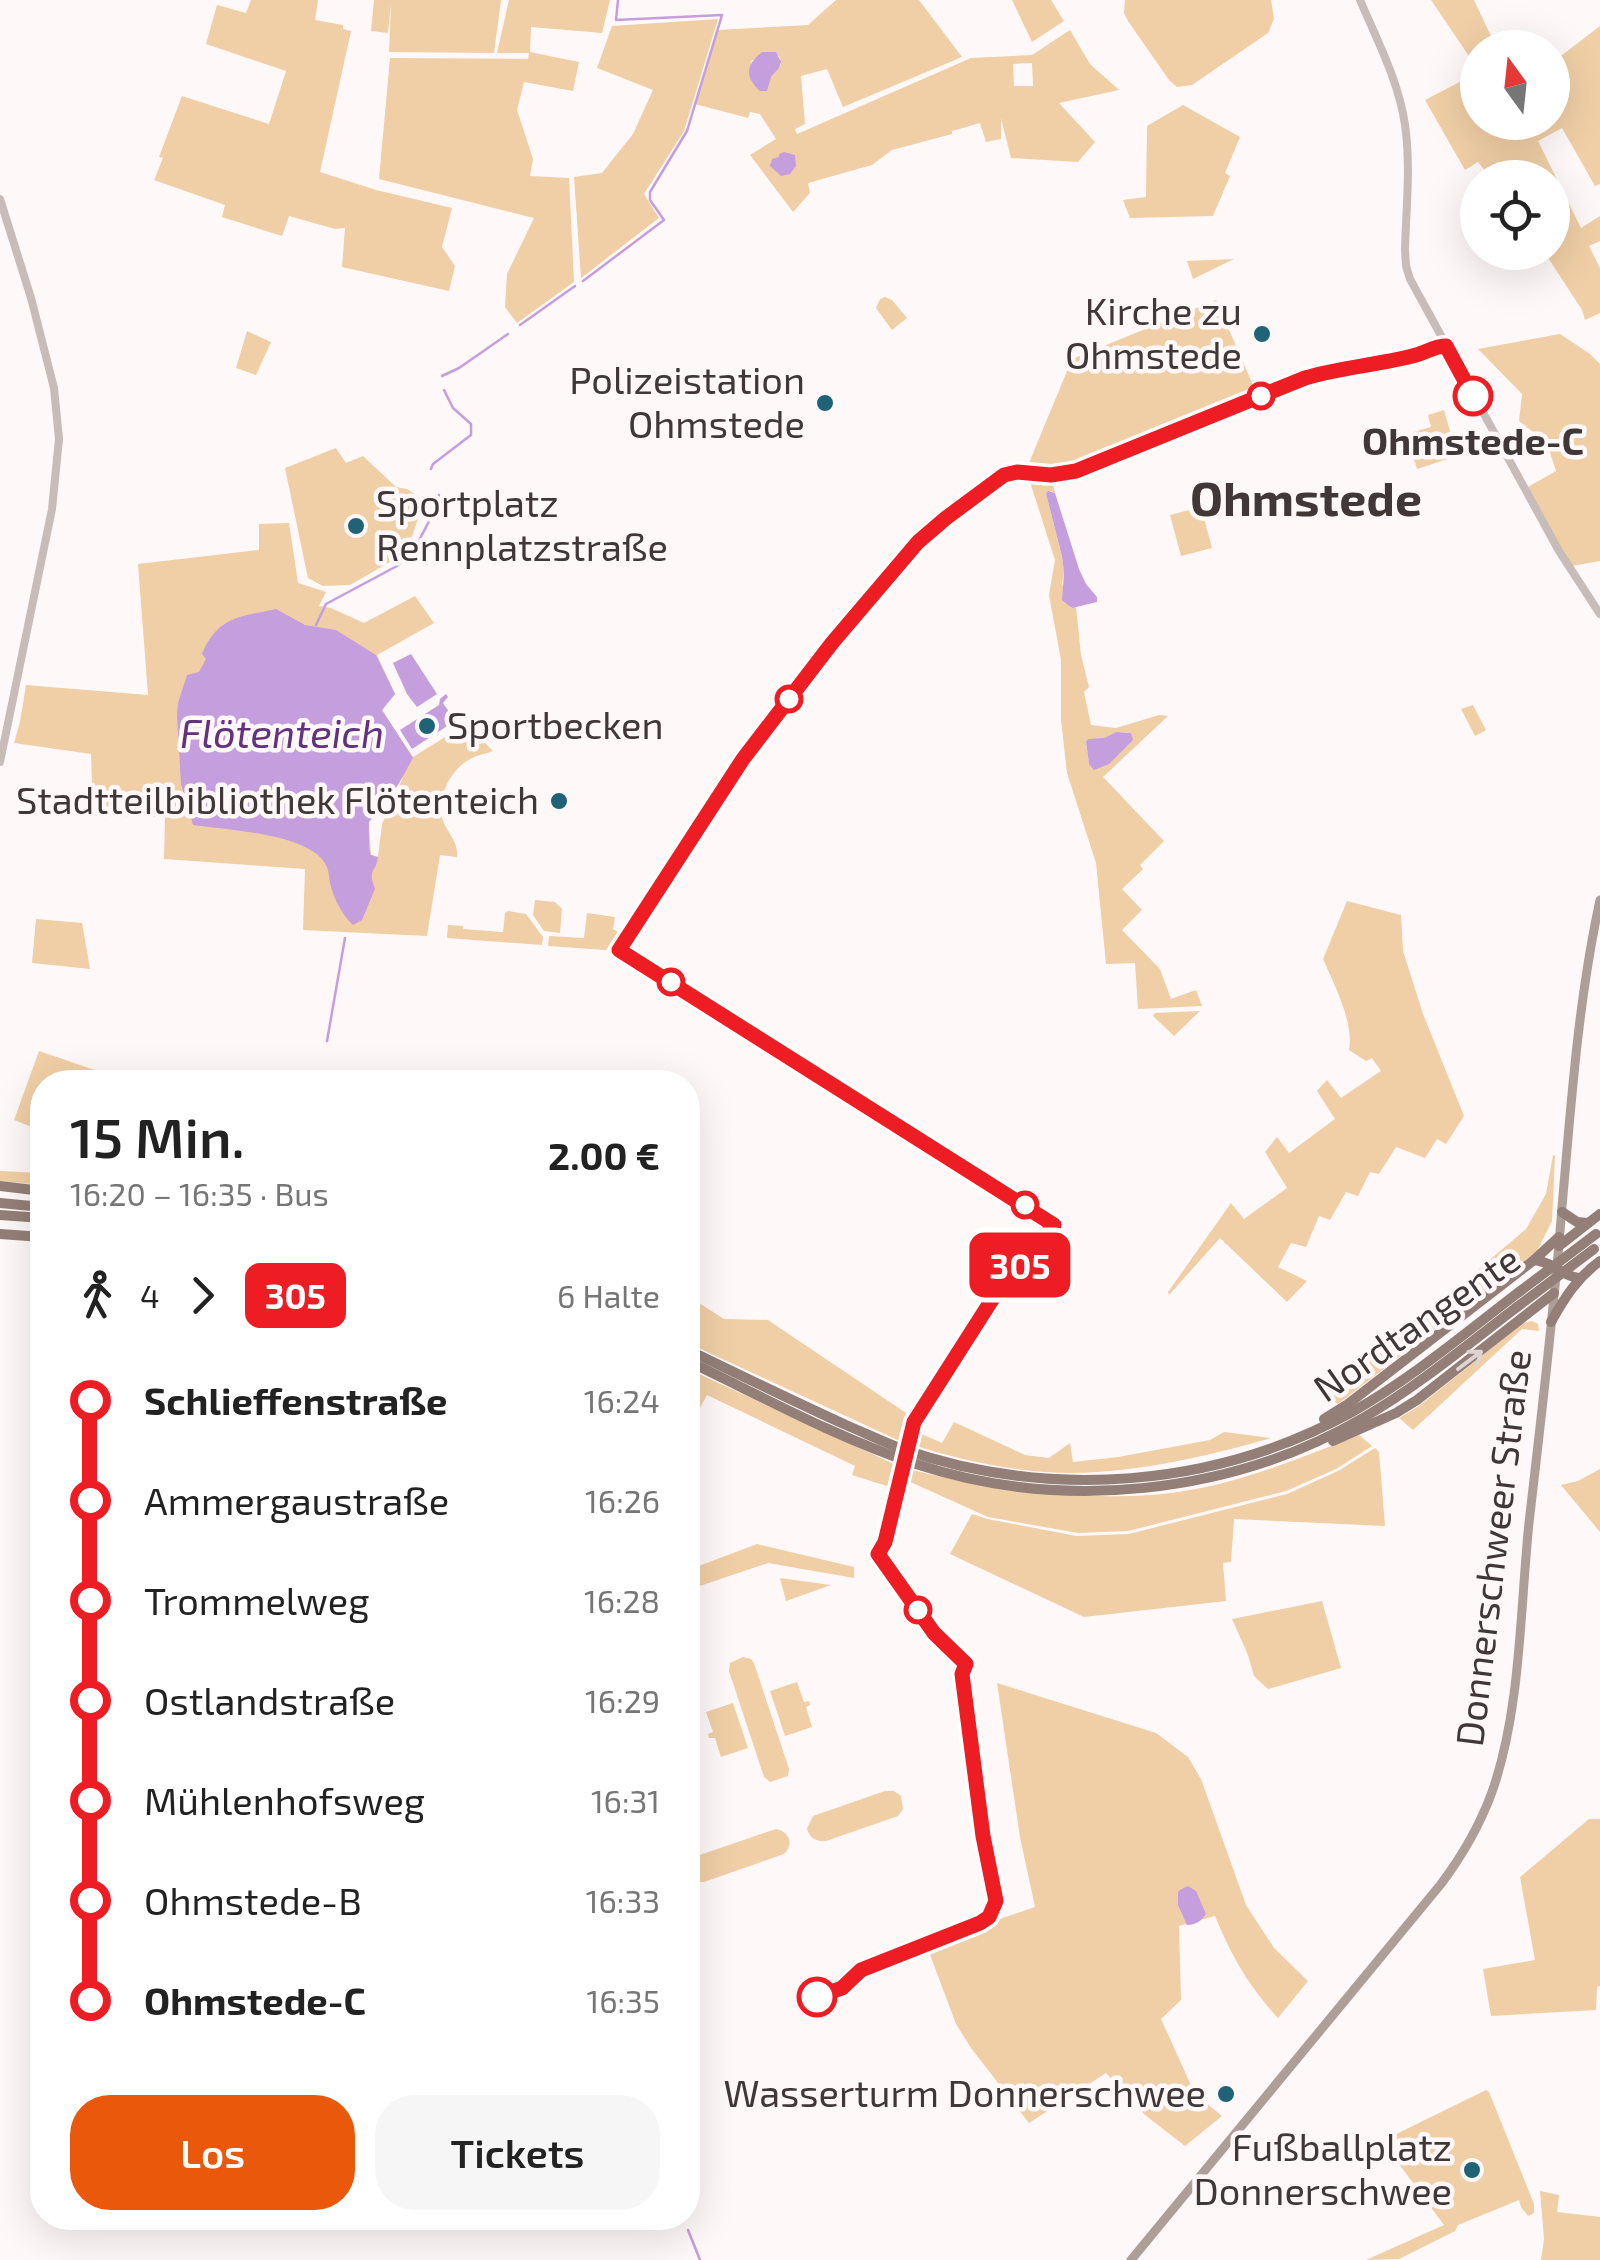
<!DOCTYPE html>
<html lang="de">
<head>
<meta charset="utf-8">
<style>
	:root { --surface:#fff; --page:#f6f6f6; --text:#222; --muted:#767676; --accent:#ea580c }
	body { margin:0; font-family:"Exo 2",sans-serif; background:var(--page); color:var(--text); height:100vh; display:flex; flex-direction:column; font-size:38px; white-space:nowrap }
	* { box-sizing:border-box; margin:0 }
	p { font-size:32px; color:var(--muted) }
	.icon { flex:none; width:55px; height:55px; fill:none; stroke:currentColor; stroke-width:2; stroke-linecap:round; stroke-linejoin:round }
	.map { position:relative; flex:1; overflow:hidden }
	.side { position:absolute; left:30px; top:1070px; width:670px; height:1160px; display:flex; flex-direction:column; background:var(--surface); border-radius:40px; box-shadow:0 10px 40px #0002 }
	.side>* { flex:none }
	.badge { padding:0 20px; border-radius:15px; font-size:35px; line-height:65px }
	.needle { width:65px; rotate:345deg }
	.buttons { position:absolute; left:1460px; top:30px; display:grid; gap:20px }
	.buttons a { display:grid; place-items:center; width:110px; height:110px; border-radius:50%; background:var(--surface); box-shadow:0 10px 40px #0002; font-size:50px }
	.map>.badge { position:absolute; translate:-50% -50%; box-shadow:0 0 0 5px #fff }
	.legs { display:flex; align-items:center; gap:15px; height:110px; padding:0 40px; font-size:32px }
	.legs p { margin-inline-start:auto }
	.head { display:flex; align-items:center; justify-content:space-between; height:170px; padding:0 40px }
	h1 { font-size:55px; font-weight:600; line-height:75px }
	.action { display:flex; gap:20px; margin-top:auto; padding:20px 40px }
	.action a { flex:1; height:115px; border-radius:40px; background:var(--accent); color:#fff; font-size:40px; font-weight:600; line-height:115px; text-align:center }
	.action a+a { background:var(--page); color:var(--text) }
	ul { padding:0 40px; list-style:none }
	li { display:flex; align-items:center; gap:35px; height:100px; font-size:38px }
	li i { display:grid; place-items:center; width:15px; height:100%; margin:0 12px; background:currentColor }
	li i::after { content:''; width:25px; height:25px; margin:-12px; border:8px solid; border-radius:50%; background:var(--surface) }
	li p { margin-inline-start:auto }
	li:first-child i { background:linear-gradient(#0000 50%,currentColor 0) }
	li:last-child i { background:linear-gradient(currentColor 50%,#0000 0) }
	.map>svg:first-child { display:block }
	.green { fill:#f0cfa6; fill-rule:evenodd }
	.water { fill:#c59ede }
	.lines { fill:none; stroke-linecap:round; stroke-linejoin:round }
	.stream { stroke:#c59ede; stroke-width:2.5 }
	.tertiary { stroke:#c7bcb8; stroke-width:8 }
	.secondary { stroke:#ae9e98; stroke-width:9 }
	.trunk { stroke:#937f77; stroke-width:10 }
	.trunk-bridge { stroke:#937f77; stroke-width:10 }
	.oneway { stroke:#ded4d2 }
	.line-1-casing { stroke:#fff; stroke-width:22 }
	.line-1 { stroke:#ee1d23; stroke-width:15 }
	.poi-dot { fill:#206376; stroke:#fef8f9; stroke-width:4 }
	.stop-1-dot { fill:#fff; stroke:#ee1d23; stroke-width:5 }
	.labels { text-anchor:middle; stroke-width:9; stroke-linejoin:round; paint-order:stroke }
	.poi-label { font-size:38px; fill:#413737; stroke:#fef8f9; text-anchor:end }
	.stop-label { font-size:38px; font-weight:bold; fill:#413737; stroke:#fef8f9 }
	.street-label { font-size:38px; fill:#413737; stroke:#fef8f9 }
	.water-label { font-size:40px; font-style:italic; fill:#62327d; stroke:#fef8f9 }
	.district-label { font-size:48px; font-weight:bold; fill:#413737; stroke:#fef8f9 }
</style>
</head>
<body>
<div class="map">
<svg width="1600" height="2260" viewBox="0 0 1600 2260">
	<rect width="100%" height="100%" fill="#fef8f9"/>
	<g class="green">
		<path d="M251 0H318L315 20 343 25V29L351 31 320 172 376 190 452 208 442 247 455 266 449 291 342 267 345 228 335 229 289 216 282 236 222 217 225 205 154 180 163 158 159 157 182 96 269 124 286 71 206 44 217 5 246 13Z"/>
		<path d="M374 0H501L494 53 389 52 391 4 388 33 371 31Z"/>
		<path d="M509 0H610L602 33 531 27 530 52 579 62 573 91 524 82 517 110 533 159 530 176 569 178 574 282 517 323 505 307 507 274 534 218 379 179 390 58 528 59 529 53H497Z"/>
		<path d="M836 0H919L962 57 843 107 827 69 801 76 805 124 795 129 797 134 971 58 1032 55 1070 30 1090 64 1119 90 1059 103 1095 142 1078 162 1011 158 1001 118V139L986 142 980 123 952 131V134L892 150 872 165 808 183 810 193 793 212 750 155 776 139 760 114 750 112 748 118 695 104 717 30 808 25ZM779 56 781 65 771 77 749 73 752 60ZM1032 63 1033 86H1014L1013 64Z"/>
		<path d="M1012 0H1051L1064 21 1032 42Z"/>
		<path d="M1125 0H1271L1274 19 1268 33 1192 85 1177 87 1169 80 1128 21 1124 13Z"/>
		<path d="M1431 0H1474L1496 47 1478 48 1477 68Z"/>
		<path d="M718 19 684 131 644 194 659 218 581 278 574 177 602 173 633 134 653 90 597 68 612 26Z"/>
		<path d="M1600 26V184L1595 186 1562 128 1538 141 1581 228 1600 216V241L1589 246 1600 268V313L1585 320 1582 310 1545 253 1552 252V178L1490 177 1478 162 1465 170 1425 100 1477 73 1478 122H1552L1553 62Z"/>
		<path d="M1183 105 1240 137 1225 173 1230 176 1213 216 1130 218 1123 200 1146 197 1147 126Z"/>
		<path d="M1234 259 1193 279 1187 261Z"/>
		<path d="M885 297 892 300 907 318 892 330 876 308 880 299Z"/>
		<path d="M1216 300 1256 392 1082 463 1056 468 1030 466 1029 463 1072 359Z"/>
		<path d="M247 331 271 342 256 375 236 368Z"/>
		<path d="M1560 334 1590 354 1600 364V561L1571 566 1528 487 1556 471 1547 443 1519 421 1522 394 1478 349Z"/>
		<path d="M1444 410 1457 456 1417 469 1406 434 1431 427 1428 415Z"/>
		<path d="M336 448 346 463 363 456 396 487 407 489 424 500 407 552 350 585 323 586 308 578 285 468Z"/>
		<path d="M1030 482 1053 484 1055 493 1051 491 1046 494 1062 556 1064 573 1062 583 1071 608 1076 607 1081 655 1089 687 1084 692 1091 725 1116 728 1159 715 1168 716 1103 777 1164 841 1140 865 1143 869 1122 889 1142 910 1122 930 1160 969 1171 999 1196 990 1202 1006 1138 1009 1135 963 1106 964 1096 863 1067 773 1061 720V660L1049 595 1055 560ZM1116 732 1131 733 1089 764 1086 743 1104 738Z"/>
		<path d="M1201 507 1212 548 1181 556 1170 515Z"/>
		<path d="M289 523 298 583 326 592 319 606 331 608 364 623 415 596 434 623 377 655 395 694 382 710 413 757 471 721 472 730 493 751C486 754 476 755 470 759 452 769 439 793 441 813 443 830 459 839 457 857L440 855 427 936 303 930 305 869 164 859 165 817 93 816 91 754 14 743 20 722 26 685 148 695 138 564 259 550V524ZM403 777 382 824 378 857 371 855 369 822Z"/>
		<path d="M1473 705 1486 730 1475 736 1461 709Z"/>
		<path d="M535 900 555 902 562 909 560 933 544 931 533 915Z"/>
		<path d="M1347 901 1401 915 1403 951 1423 1014 1464 1116 1446 1144 1437 1139 1425 1158 1396 1147 1379 1174 1370 1172 1358 1196 1346 1192 1330 1220 1319 1216 1306 1247 1291 1243 1278 1267 1307 1281 1287 1302 1220 1238 1169 1295 1168 1292 1231 1203 1244 1219 1287 1188 1265 1152 1277 1137 1289 1153 1335 1119 1317 1091 1327 1080 1341 1098 1381 1071 1372 1058 1366 1061 1349 1050C1354 1022 1334 984 1323 959Z"/>
		<path d="M508 911 526 914 543 937 542 945 447 938 448 925 463 926V929L503 932 505 913Z"/>
		<path d="M587 913 615 917 613 929 618 932 606 950 548 946 549 936 584 938Z"/>
		<path d="M36 919 82 923 90 969 32 963Z"/>
		<path d="M1200 1011 1174 1036 1153 1016 1155 1013Z"/>
		<path d="M39 1051 130 1082H42V1131L14 1120Z"/>
		<path d="M1553 1155 1555 1156 1552 1221 1537 1251 1338 1404 1327 1398 1526 1229 1546 1194Z"/>
		<path d="M0 1171 42 1173V1185L0 1181Z"/>
		<path d="M688 1296 724 1319 768 1320 912 1417 904 1443 688 1343Z"/>
		<path d="M1532 1321 1538 1324 1539 1331 1522 1329 1413 1430 1399 1418 1419 1406 1523 1323Z"/>
		<path d="M688 1369 896 1465 890 1487 852 1475 855 1466 707 1395 691 1424 688 1422Z"/>
		<path d="M954 1422 1025 1455 1049 1458 1070 1443 1073 1462 1118 1457 1210 1440 1224 1432 1271 1438C1215 1454 1157 1468 1098 1472 1035 1477 969 1463 910 1444L912 1434 919 1433 942 1443Z"/>
		<path d="M1359 1435 1372 1446 1336 1469 1286 1491 1128 1531 1078 1533 988 1517 906 1480 908 1469C988 1489 1069 1500 1152 1495 1224 1490 1293 1461 1359 1435Z"/>
		<path d="M1375 1448 1379 1452 1385 1526 1234 1519 1231 1562 1223 1563 1226 1601 1084 1617 950 1554 972 1514 987 1519 1077 1536 1129 1534 1287 1494 1338 1471Z"/>
		<path d="M1600 1469V1532L1561 1485 1578 1481Z"/>
		<path d="M757 1544 854 1567V1578L768 1563 688 1590V1570Z"/>
		<path d="M780 1578 831 1585 786 1601Z"/>
		<path d="M1322 1601 1341 1668 1268 1689 1254 1676 1248 1655 1232 1619Z"/>
		<path d="M743 1657 751 1659 754 1663 789 1769 788 1776 770 1782 764 1777 729 1671 730 1663Z"/>
		<path d="M797 1682 804 1702 809 1701 810 1705 806 1707 812 1727 785 1736 770 1691Z"/>
		<path d="M997 1683 1156 1733 1188 1757 1201 1779 1246 1905 1274 1948 1308 1981 1278 2018C1248 1985 1232 1957 1215 1916L1179 1926 1181 2000 1161 2019 1195 2094 1222 2116 1185 2146 1145 2115 1106 2073 1029 2123 971 2048 956 2024 926 1944 1035 1907 1020 1837Z"/>
		<path d="M733 1703 748 1748 721 1757 715 1738H709L708 1734 713 1732 706 1712Z"/>
		<path d="M885 1791H894L901 1796 903 1809 898 1816 826 1841C816 1842 809 1838 807 1828L813 1816Z"/>
		<path d="M1589 1819H1600V1986L1597 1987 1596 2010 1491 2016 1483 1969 1535 1960 1520 1877Z"/>
		<path d="M776 1829C790 1832 794 1844 784 1854L704 1882H695L688 1877V1862L691 1858Z"/>
		<path d="M1486 2090 1489 2092 1534 2204V2213L1528 2216 1521 2207 1519 2200 1458 2225 1455 2231 1399 2259 1366 2260 1444 2225 1382 2141Z"/>
		<path d="M1540 2191 1559 2195 1557 2212 1600 2217V2260H1541L1544 2239Z"/>
	</g>
	<g class="water">
		<path d="M762 52H776L781 62 779 68 771 77 767 91H760C744 76 746 65 762 52Z"/>
		<path d="M784 152 795 155 796 166 790 174 781 176 770 166 772 159 779 157V154Z"/>
		<path d="M1048 491 1055 493 1079 569 1086 584 1097 597V602L1072 608 1062 600 1064 573 1062 556 1046 494Z"/>
		<path d="M276 609 305 625 336 630 376 655 395 694 382 710 413 758 398 785 369 822C369 829 368 849 371 855L378 857C376 874 367 868 375 889L362 920 353 925C341 913 334 899 330 883 329 878 329 872 327 867 313 833 225 830 193 825L181 784 177 715 178 703 187 675 199 672 206 659 202 654C218 616 240 617 276 609Z"/>
		<path d="M411 654 437 694 417 707 407 694 393 663Z"/>
		<path d="M446 694 448 697 443 703 455 721 412 749 400 730 439 705 440 699Z"/>
		<path d="M1116 732 1131 733 1133 740 1109 764 1094 770 1089 764 1086 742 1088 739 1104 738Z"/>
		<path d="M1188 1886 1196 1891 1206 1914C1201 1921 1196 1925 1187 1925L1178 1905V1892L1180 1890Z"/>
	</g>
	<g class="lines">
		<g class="stream">
			<path d="M583 281 664 220 650 200V192L687 131 722 15 616 20 618 0"/>
			<path d="M520 325 575 286"/>
			<path d="M442 376 459 368 508 334"/>
			<path d="M431 469 433 464 471 435V424L453 408 444 390"/>
			<path d="M316 625 326 604 397 566 413 552 438 504 439 495"/>
			<path d="M327 1041 345 938"/>
			<path d="M663 2218 665 2224"/>
			<path d="M688 2230 700 2260"/>
		</g>
		<g class="tertiary">
			<path d="M1360 0C1377 40 1399 82 1405 125 1411 166 1406 209 1405 250L1406 266 1410 279 1559 551 1600 614"/>
			<path d="M0 199 31 298 54 388 59 439 52 509 0 762"/>
		</g>
		<path class="secondary" d="M1131 2260 1441 1884C1462 1856 1480 1825 1492 1792 1521 1710 1520 1609 1529 1523 1541 1418 1554 1313 1562 1207 1571 1105 1578 1001 1600 900"/>
		<g class="trunk">
			<path d="M0 1186 42 1191"/>
			<path d="M0 1203 42 1207"/>
			<path d="M1562 1212 1577 1222 1588 1223"/>
			<path d="M0 1215 42 1218"/>
			<path d="M0 1234 42 1237"/>
			<path d="M1559 1246 1600 1214"/>
			<path d="M1534 1260C1554 1262 1561 1276 1579 1278"/>
			<path d="M1551 1322C1565 1297 1577 1278 1600 1261"/>
			<path d="M688 1350C740 1375 793 1401 846 1425 865 1433 883 1442 902 1449 1050 1500 1214 1488 1352 1412 1411 1379 1465 1333 1519 1292"/>
			<path d="M688 1361C763 1397 837 1438 916 1464 1062 1512 1230 1495 1363 1418 1418 1386 1467 1345 1517 1307"/>
			<path d="M1324 1419 1348 1404 1534 1260 1559 1237"/>
			<path d="M1333 1441 1396 1413 1417 1400 1554 1293"/>
		</g>
		<g class="trunk-bridge">
			<path d="M1519 1292 1596 1234"/>
			<path d="M1517 1307 1594 1249"/>
		</g>
	</g>
	<defs><path id="oneway-shaft" d="M-6 0H5M1.5-3L5.5 0L1.5 3" fill="none" stroke-width="1.6" stroke-linecap="round" stroke-linejoin="round" transform="scale(2.5)"/></defs>
	<use class="oneway" href="#oneway-shaft" transform="translate(1470 1360) rotate(-37)"/>
	<g class="lines">
		<g class="line-1-casing">
			<path id="line-1" d="M817 1997 842 1988 861 1970 980 1923 989 1917 996 1901 983 1836 962 1674 966 1664 934 1633 878 1554 885 1542 914 1422 995 1295 1054 1225 619 950 743 759 832 643 918 542 946 518 1004 475 1017 472 1051 475 1076 471 1305 378C1342 367 1379 365 1416 355 1427 352 1435 346 1446 346L1473 396"/>
		</g>
		<use href="#line-1" class="line-1"/>
	</g>
	<g class="poi-dot">
		<circle cx="1262" cy="334" r="10"/>
		<circle cx="825" cy="403" r="10"/>
		<circle cx="356" cy="526" r="10"/>
		<circle cx="427" cy="726" r="10"/>
		<circle cx="559" cy="801" r="10"/>
		<circle cx="1226" cy="2094" r="10"/>
		<circle cx="1472" cy="2170" r="10"/>
	</g>
	<g class="stop-1-dot">
		<circle cx="1261" cy="396" r="12"/>
		<circle cx="1473" cy="396" r="18"/>
		<circle cx="789" cy="699" r="12"/>
		<circle cx="671" cy="982" r="12"/>
		<circle cx="1025" cy="1205" r="12"/>
		<circle cx="918" cy="1610" r="12"/>
		<circle cx="817" cy="1997" r="18"/>
	</g>
	<g class="labels">
		<g class="poi-label">
			<text x="1242" y="325">Kirche zu<tspan x="1242" dy="44">Ohmstede</tspan></text>
			<text x="805" y="394">Polizeistation<tspan x="805" dy="44">Ohmstede</tspan></text>
			<text x="376" y="517" text-anchor="start">Sportplatz<tspan x="376" dy="44">Rennplatzstraße</tspan></text>
			<text x="447" y="739" text-anchor="start">Sportbecken</text>
			<text x="539" y="814">Stadtteilbibliothek Flötenteich</text>
			<text x="1206" y="2107">Wasserturm Donnerschwee</text>
			<text x="1452" y="2161">Fußballplatz<tspan x="1452" dy="44">Donnerschwee</tspan></text>
		</g>
		<g class="stop-label">
			<text x="1473" y="455">Ohmstede-C</text>
		</g>
		<g class="street-label">
			<text transform="translate(1417 1324) rotate(-35)" y="13">Nordtangente</text>
			<text transform="translate(1494 1548) rotate(-83)" y="13">Donnerschweer Straße</text>
		</g>
		<g class="water-label">
			<text x="282" y="748">Flötenteich</text>
		</g>
		<g class="district-label">
			<text x="1306" y="516">Ohmstede</text>
		</g>
	</g>
</svg>
<div class="buttons">
<a><svg class="needle" viewBox="-14 -14 28 28"><path d="M0-13l5 13h-10z" fill="#e53935"/><path d="M0 13l5-13h-10z" fill="#767676"/></svg></a>
<a><svg class="icon" aria-label="locate" viewBox="0 0 24 24"><circle cx="12" cy="12" r="6"/><path d="M12 2v4M12 18v4M2 12h4M18 12h4"/></svg></a>
</div>
<b class="badge" style="left:1020px;top:1265px;background:#ee1d23;color:#fff">305</b>
<section class="side">
<div class="head"><div><h1>15 Min.</h1><p>16:20 – 16:35 · Bus</p></div><b>2.00 €</b></div>
<div class="legs"><svg class="icon" aria-label="walk" viewBox="0 0 24 24"><circle cx="13" cy="4" r="2"/><path d="M13 8l-2 6 4 7M11 14l-3 7M7 12l3-4h3l4 4"/></svg>4<svg class="icon" aria-label="forward" viewBox="0 0 24 24"><path d="M9 5l7 7-7 7"/></svg><b class="badge" style="background:#ee1d23;color:#fff">305</b><p>6 Halte</p></div>
<ul>
<li><i style="color:#ee1d23"></i><b>Schlieffenstraße</b><p>16:24</p></li>
<li><i style="color:#ee1d23"></i><span>Ammergaustraße</span><p>16:26</p></li>
<li><i style="color:#ee1d23"></i><span>Trommelweg</span><p>16:28</p></li>
<li><i style="color:#ee1d23"></i><span>Ostlandstraße</span><p>16:29</p></li>
<li><i style="color:#ee1d23"></i><span>Mühlenhofsweg</span><p>16:31</p></li>
<li><i style="color:#ee1d23"></i><span>Ohmstede-B</span><p>16:33</p></li>
<li><i style="color:#ee1d23"></i><b>Ohmstede-C</b><p>16:35</p></li>
</ul>
<div class="action"><a>Los</a><a>Tickets</a></div>
</section>
</div>
</body>
</html>
